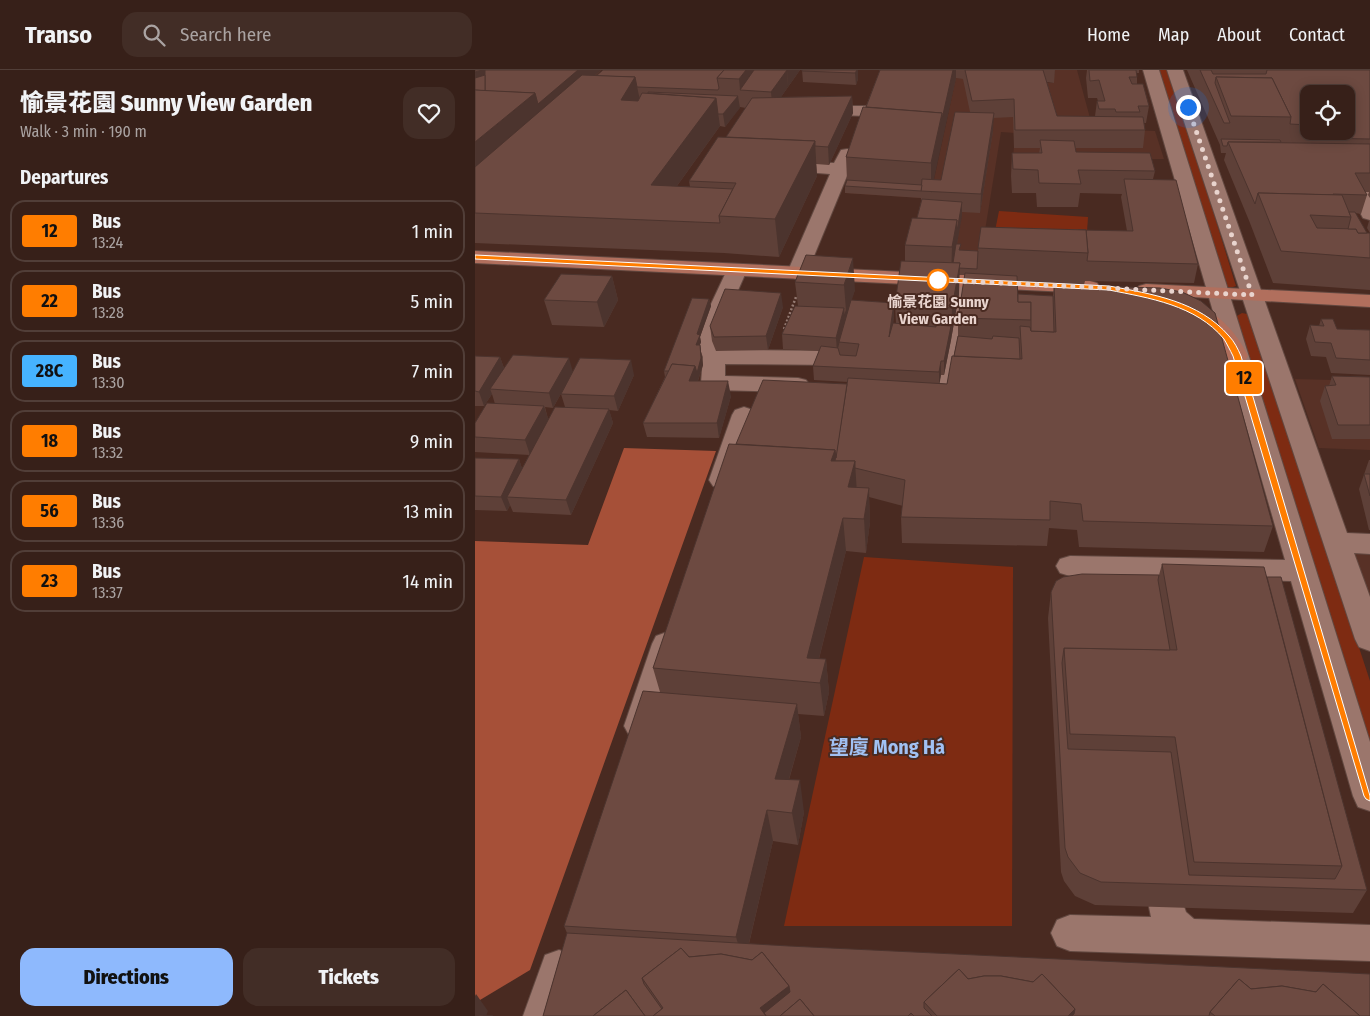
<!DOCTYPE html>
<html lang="en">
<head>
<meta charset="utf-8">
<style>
	:root { --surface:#372019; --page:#422d26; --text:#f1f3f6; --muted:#aaa3a2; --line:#513e38; --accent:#8eb9fd }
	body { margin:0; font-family:"Fira Sans Condensed","Noto Sans SC",sans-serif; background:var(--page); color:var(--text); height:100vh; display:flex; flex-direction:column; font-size:19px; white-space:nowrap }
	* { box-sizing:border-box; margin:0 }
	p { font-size:16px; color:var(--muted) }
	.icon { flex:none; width:28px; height:28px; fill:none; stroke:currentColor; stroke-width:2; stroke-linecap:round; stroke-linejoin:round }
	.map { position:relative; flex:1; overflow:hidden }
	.sheet { display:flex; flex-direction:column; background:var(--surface); width:475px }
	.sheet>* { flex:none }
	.badge { padding:0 10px; border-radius:4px; font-size:18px; line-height:32px }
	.controls { position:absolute; left:825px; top:15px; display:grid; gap:10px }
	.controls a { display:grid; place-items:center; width:55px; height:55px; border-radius:10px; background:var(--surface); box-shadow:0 2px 12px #0003,0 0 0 1px var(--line); font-size:25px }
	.you { position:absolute; width:25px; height:25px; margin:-12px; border:4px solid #fff; border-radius:50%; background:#1a73e8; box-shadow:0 0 0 8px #1a73e833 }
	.map>.badge { position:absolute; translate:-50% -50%; box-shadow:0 0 0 2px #fff }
	h2 { padding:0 20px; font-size:19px; line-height:45px }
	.round { display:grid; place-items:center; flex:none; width:52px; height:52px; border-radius:15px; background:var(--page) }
	.summary { display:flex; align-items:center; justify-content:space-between; height:85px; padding:0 20px }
	h1 { font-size:24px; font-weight:800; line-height:38px }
	.action { display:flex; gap:10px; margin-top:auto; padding:10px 20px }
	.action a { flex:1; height:58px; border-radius:15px; background:var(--accent); color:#111; font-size:20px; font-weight:800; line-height:58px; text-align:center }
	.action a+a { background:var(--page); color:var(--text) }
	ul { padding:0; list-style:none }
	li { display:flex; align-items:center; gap:15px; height:62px; margin:0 10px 8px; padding:0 10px; border:2px solid var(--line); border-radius:15px }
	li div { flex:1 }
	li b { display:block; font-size:19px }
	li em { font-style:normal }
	li .badge { min-width:55px; font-weight:700; text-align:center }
	header { display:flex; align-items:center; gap:30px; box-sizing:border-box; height:70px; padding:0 25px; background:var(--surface); border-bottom:1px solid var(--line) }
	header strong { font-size:24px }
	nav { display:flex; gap:28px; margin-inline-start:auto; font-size:18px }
	.search { width:350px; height:45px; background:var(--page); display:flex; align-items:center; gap:12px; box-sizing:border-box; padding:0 18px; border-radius:15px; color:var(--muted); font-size:19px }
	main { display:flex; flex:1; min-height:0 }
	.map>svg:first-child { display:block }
	.built { fill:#583126 }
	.green { fill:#7e2b12 }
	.forest { fill:#a65038 }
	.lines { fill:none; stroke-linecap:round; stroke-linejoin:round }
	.minor-casing { stroke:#624840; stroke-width:2 }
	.major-casing { stroke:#624840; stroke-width:2 }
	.path { stroke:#957b73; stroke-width:2.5; stroke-dasharray:2 2; stroke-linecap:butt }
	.minor { fill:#9b766c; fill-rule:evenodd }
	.major { fill:#b16f5d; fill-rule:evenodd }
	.wall { fill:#5e4038; fill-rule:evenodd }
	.shaded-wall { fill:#4c342e }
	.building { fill:#6d4a41; stroke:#4c342e }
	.line { fill:#ff7d00; stroke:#fff }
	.walk { stroke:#e9d4ce; stroke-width:5; stroke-dasharray:0 9 }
	.stop-dot { fill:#fff; stroke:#ff7d00; stroke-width:2.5 }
	.labels { text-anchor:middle; stroke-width:4; stroke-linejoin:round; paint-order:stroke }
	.far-stop-label { font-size:15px; font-weight:bold; fill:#e9d4ce; stroke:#492a21 }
	.quarter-label { font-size:20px; font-weight:bold; fill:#a1c1f3; stroke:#492a21 }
</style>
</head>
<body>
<header>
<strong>Transo</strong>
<div class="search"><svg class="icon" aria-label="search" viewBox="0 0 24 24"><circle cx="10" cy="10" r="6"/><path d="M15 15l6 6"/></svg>Search here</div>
<nav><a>Home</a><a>Map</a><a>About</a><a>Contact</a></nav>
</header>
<main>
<section class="sheet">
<div class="summary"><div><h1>愉景花園 Sunny View Garden</h1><p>Walk · 3 min · 190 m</p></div><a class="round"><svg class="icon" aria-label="heart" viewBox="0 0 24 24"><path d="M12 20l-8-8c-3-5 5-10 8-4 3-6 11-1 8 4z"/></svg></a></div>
<h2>Departures</h2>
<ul>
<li><span class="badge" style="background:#ff7d00;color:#111">12</span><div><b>Bus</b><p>13:24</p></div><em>1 min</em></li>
<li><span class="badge" style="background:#ff7d00;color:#111">22</span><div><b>Bus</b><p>13:28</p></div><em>5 min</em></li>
<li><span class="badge" style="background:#46b3ff;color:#111">28C</span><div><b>Bus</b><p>13:30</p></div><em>7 min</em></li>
<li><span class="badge" style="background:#ff7d00;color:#111">18</span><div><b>Bus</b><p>13:32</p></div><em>9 min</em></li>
<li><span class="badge" style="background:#ff7d00;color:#111">56</span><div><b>Bus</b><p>13:36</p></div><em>13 min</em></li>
<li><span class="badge" style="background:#ff7d00;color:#111">23</span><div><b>Bus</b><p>13:37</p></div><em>14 min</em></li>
</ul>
<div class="action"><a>Directions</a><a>Tickets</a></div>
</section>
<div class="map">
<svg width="895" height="946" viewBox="0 0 895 946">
	<rect width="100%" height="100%" fill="#492a21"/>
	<g class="built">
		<path d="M580 0H602L618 59 680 61 689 89H538L540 63 526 62 502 210 447 128 370 123H456L481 8 578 13Z"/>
		<path d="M820 309 895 311V380L844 378Z"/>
		<path d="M873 468H895V532Z"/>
	</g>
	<g class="green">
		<path d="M684 0H695L760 213 761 216 755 218 748 215Z"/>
		<path d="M524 141 613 147 611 177 518 171Z"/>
		<path d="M767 243 772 244 776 248 895 611V684L760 247Z"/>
		<path d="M389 487 538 497 537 856H309Z"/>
	</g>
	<path class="forest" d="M149 378 241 381 55 900 0 933V471L113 475Z"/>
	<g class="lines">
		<g class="minor-casing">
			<g id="minor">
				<path d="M668 0H684L895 672V741L883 737 878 726 816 511 595 506 585 503 581 496 585 489 595 486 810 490Z"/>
				<path d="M692 0H708L872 463 895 464V484L879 483 895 527V581L884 577 880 569Z"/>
				<path d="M340 36H391L397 38 399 41 397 44 391 46 334 44 332 41 334 38Z"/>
				<path d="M372 79 378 80 381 84 332 203 329 207 322 209 315 207 312 203 355 104 305 100 299 99 296 95 299 91 305 90 359 93 366 80Z"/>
				<path d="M884 118H895V150L888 148 875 124 877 120Z"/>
				<path d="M262 194 269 196 272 200 242 268 247 280 360 281 368 283 371 288 368 293 360 295 250 294V306L323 308 331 310 335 315 331 320 323 322 238 320 230 318 226 313 228 287 220 268 252 200 255 196Z"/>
				<path d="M490 209 497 211 500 215 482 321 478 326 470 328 433 325 429 320 433 315 441 313 460 314 480 215 483 211Z"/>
				<path d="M269 337 278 340 281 345 260 410 256 416 247 419 238 416 234 410 257 345 260 340Z"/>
				<path d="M192 562 203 566 207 574 181 656 176 665 165 669 154 665 149 656 177 574 181 566Z"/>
				<path d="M692 819 705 825 711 842 719 849 895 855V891L595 881 582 876 576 863 582 850 595 845 676 847 674 837 679 825Z"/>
				<path d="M84 880 98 885 103 899 88 946H48L70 885Z"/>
			</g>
		</g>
		<g class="major-casing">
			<g id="major">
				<path d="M0 181 615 211 622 213 625 217 622 221 615 223 0 193Z"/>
				<path d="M671 214 895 225V237L664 224 661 220 664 216Z"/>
				<path d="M714 233C740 239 762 262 773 286L770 291 762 293 754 291 744 274 734 263 706 244 703 239 706 234Z"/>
			</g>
		</g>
		<path class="path" d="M309 259 321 227"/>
		<use href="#minor" class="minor"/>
		<use href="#major" class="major"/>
	</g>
	<g class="wall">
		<path d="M0 0H126L120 6H121L128 0H325L306 27 377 26 378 43 354 95 341 94 342 106 304 187 249 183 0 173ZM265 37 271 38 251 67 214 111 215 117 202 116 245 56 250 57Z"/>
		<path d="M327 0H383V9L381 15 328 12Z"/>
		<path d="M405 0H580L579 13 572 12 582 46H620L622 31H623L622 28H613L611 8 612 0H664V3H662V14L674 36 671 53H669L670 60 668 78H601V82L680 101 678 109 723 194 719 213 610 211 609 215 542 212 543 224 578 226 579 215 798 456 789 482 604 477 602 460 574 458 572 476 427 473 426 447 428 436 394 427 395 452 391 483 371 481 344 589H351L354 622 349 646 323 644 326 667 314 710 329 742 323 775 298 771 274 874 314 876 895 946H68L92 863 89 856 185 622 178 598 261 374 372 314 373 312 339 310 338 296 344 281 308 279 307 264 323 236 320 212 331 185 380 220 376 230 419 233V247L418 253 421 254 420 234 430 191V175L442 148 446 132V128L370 123V116L372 110 371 87ZM481 8 488 9 495 42 466 110H458ZM538 47 539 78H565L564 83H537L536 106 537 123H561L562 137H603L605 123 647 124 646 127 652 161 506 157 503 181 485 180 482 174 487 142 505 143 518 61V48ZM484 205H490L483 248V267L472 314 464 313 466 305H469L476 270 484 224Z"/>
		<path d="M712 0H895V128L893 125 894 122H890L892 125 886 144 880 143 892 163H895V220L798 213 775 153 749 90 751 83H746L745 75ZM834 24 871 61H834Z"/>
		<path d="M894 151H895V163L892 158Z"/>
		<path d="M137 206 143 230 129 257 77 255 69 230Z"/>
		<path d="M234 229 236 236 225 267 226 272 225 275 228 295 223 311 256 326 244 368 172 367 168 353 190 307 189 301Z"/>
		<path d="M308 237 293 280 241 281 237 271 235 256Z"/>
		<path d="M846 249 862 259 895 260V305L856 303 851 287 836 286 831 269 835 255 844 256Z"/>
		<path d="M0 286 25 287 29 298 98 302 78 338 70 337 73 349 90 337 86 324 159 305 143 341 134 340 138 353 96 445 38 442 35 435 32 441 0 440V388L44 389 47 399 54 385 0 382V353L20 334 17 324 9 336H0Z"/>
		<path d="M857 306 895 307V369H857L845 331 850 316H854Z"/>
		<path d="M894 390H895V460H894L884 419Z"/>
		<path d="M687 494 792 507 892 820 878 843 620 835 600 826 589 811 586 802 573 548 576 522 684 505Z"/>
	</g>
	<g class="shaded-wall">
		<path d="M7 0H10L12 17 0 21V2Z"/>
		<path d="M103 0H126L68 51 0 108V72L60 23Z"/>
		<path d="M271 0H281L265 20 264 9Z"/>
		<path d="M312 0 313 17 302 33H297L296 22Z"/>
		<path d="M312 0H325L313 17Z"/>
		<path d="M382 0H383V9L381 15 380 3Z"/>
		<path d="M478 0H481V8L456 123V93L467 43Z"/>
		<path d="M160 7 166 35 146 30Z"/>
		<path d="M263 26 265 38 250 57 248 44Z"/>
		<path d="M377 26 378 43 354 95 353 77Z"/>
		<path d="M241 28 245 56 181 145 176 115Z"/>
		<path d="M519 43 518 61 505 143 506 124Z"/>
		<path d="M340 71 342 106 304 187 300 149Z"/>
		<path d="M487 132V146L476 208 477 177 482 150Z"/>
		<path d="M378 188 380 220 370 252 369 245 371 240 369 215Z"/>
		<path d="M485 193 484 224 476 270 469 305V291L476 256V269L477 238Z"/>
		<path d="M137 206 143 230 129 257 122 232Z"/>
		<path d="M306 223 308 237 293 280 291 266Z"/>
		<path d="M234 229 236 236 225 267 226 272 222 282 221 275 222 264Z"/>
		<path d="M419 233V247L415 281 414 267Z"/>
		<path d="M369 238 370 252 362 282 361 268Z"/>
		<path d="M225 275 228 295 223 310 217 326 214 311Z"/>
		<path d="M25 287 30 301 15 319 17 324 9 336 4 322Z"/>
		<path d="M94 288 98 302 78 338 74 323Z"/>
		<path d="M156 290 159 305 143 341 139 326Z"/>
		<path d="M466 291V305L464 317V302Z"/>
		<path d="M253 311 256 326 244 368 242 353Z"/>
		<path d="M69 336 74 351 55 385 50 370Z"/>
		<path d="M134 339 138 353 96 445 91 430Z"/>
		<path d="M360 380 365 398 356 391Z"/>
		<path d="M44 389 49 404 32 427 35 435 32 441 26 427Z"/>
		<path d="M380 391 382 425 373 417Z"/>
		<path d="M394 418 395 452 391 483 389 449Z"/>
		<path d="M368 448 371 481 338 612 332 588Z"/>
		<path d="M351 589 354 622 349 646 345 613Z"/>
		<path d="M322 634 326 667 305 740 300 709Z"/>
		<path d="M325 710 329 742 323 775 317 743Z"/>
		<path d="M292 740 298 771 269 894 261 867Z"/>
		<path d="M314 916 319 941 288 946 285 938Z"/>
		<path d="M1 924 13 941 11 946H0V926Z"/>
		<path d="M600 939 599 946H593Z"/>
	</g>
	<g class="building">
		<path d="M0 0H7L0 2Z"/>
		<path d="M10 0H103L63 34 60 23 10 21Z"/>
		<path d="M128 0H249L242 8 244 18 243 20 162 17 160 7 121 6Z"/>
		<path d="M249 0H271L264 9 242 8Z"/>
		<path d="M279 0H312L296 22 265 20Z"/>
		<path d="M327 0H382L380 3 327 1Z"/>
		<path d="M405 0H478L467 49V43L391 37Z"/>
		<path d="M490 0H568L582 46 668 47 670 60H540L539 29 497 31Z"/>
		<path d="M614 0H661L662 7H654L657 14H668L674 36H663L665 42H641L640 39H624L622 31H630L624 10 615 11Z"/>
		<path d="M725 0H736L738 4H791L792 0H895V69L844 68 840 61H871V24H834V55L815 54 816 47 797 8 741 7 740 13 755 53H749Z"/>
		<path d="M10 5V21L0 20V8Z"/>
		<path d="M107 5 160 7 146 30 163 31 167 23 241 28 176 115 258 119 244 146 245 153 0 143V97Z"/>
		<path d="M741 7 797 8 816 47 756 46Z"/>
		<path d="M0 20 60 23 0 72Z"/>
		<path d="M173 22 263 26 248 44H243L241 28 173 23Z"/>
		<path d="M377 26 353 77 340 76V71L251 67 277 28Z"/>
		<path d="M388 37 467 43 456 93 371 87Z"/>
		<path d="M480 42 519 43 506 124 446 121 447 109 466 110Z"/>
		<path d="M243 67 340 71 300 149 244 146 261 113 214 111Z"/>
		<path d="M746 69 805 70 806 72H753L752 76H748Z"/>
		<path d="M565 70 599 71 601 82 675 83 680 101 603 100 606 114 564 113 563 100 538 99 537 83H567Z"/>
		<path d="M753 72 895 74V103H880L892 125 858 124 859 125 783 123 780 134Z"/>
		<path d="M649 109 701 110 723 194 612 191 613 183 611 160H603L658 161Z"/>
		<path d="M372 110 447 115 446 121 370 116Z"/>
		<path d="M783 123 867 125 876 147 835 145 842 158 881 159 883 163H895V188L806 181Z"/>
		<path d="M447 129 487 132 481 167 482 150 442 148Z"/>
		<path d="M874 142H880L892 163H883L881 159H873L876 147Z"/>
		<path d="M437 148 482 150 477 177 430 175Z"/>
		<path d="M506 157 611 160 613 183 503 178Z"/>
		<path d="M481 174H486L484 180 503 181 502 199 484 198 485 193H478Z"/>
		<path d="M331 185 378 188 369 215 320 212Z"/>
		<path d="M426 191 485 193 477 238 420 234Z"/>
		<path d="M490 203 542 206 543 232H556V250L483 248Z"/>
		<path d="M86 204 137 206 122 232 69 230Z"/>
		<path d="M579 215 685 218 707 222 726 231 740 243 798 456 608 451 606 434 575 431V450L426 447 430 410 380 398V391H360L373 308 472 314 477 286 547 289 545 256 555 257 556 261 581 262Z"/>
		<path d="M250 219 306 223 291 266 239 267 235 256Z"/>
		<path d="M543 224 578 226 579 262 556 261V232H543Z"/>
		<path d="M217 228 234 229 222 264 225 265 221 275H225L226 288 222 303 220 296 197 294 194 301H189Z"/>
		<path d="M376 230 419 233 414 267 418 253 461 257V255L476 256 469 291H466L464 302 338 296 346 276 363 278 365 285 381 286 384 274 364 272Z"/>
		<path d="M320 236 369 238 361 268 307 264Z"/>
		<path d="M846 249H858L862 259 895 260V290L861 288 856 273 840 272 835 255 849 256Z"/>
		<path d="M483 266 517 269 518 266 544 268 545 289 479 286Z"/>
		<path d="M38 285 94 288 74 323 15 319Z"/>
		<path d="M0 286 25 287 4 322 0 321Z"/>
		<path d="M105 288 156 290 139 326 86 324Z"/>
		<path d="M197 294 220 296 214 311H253L242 353H168Z"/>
		<path d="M857 306 895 307V355H863L850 316 861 315Z"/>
		<path d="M288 310 372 314 361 388 360 380 261 374Z"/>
		<path d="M12 333 69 336 50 370 0 367V353Z"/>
		<path d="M80 337 134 339 91 430 32 427Z"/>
		<path d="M254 374 360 380 356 391H380L373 417 394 418 389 449 368 448 332 588 351 589 345 613 178 598Z"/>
		<path d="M0 388 44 389 26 427 0 426Z"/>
		<path d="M889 404H895V426Z"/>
		<path d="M687 494 789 497 867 796 719 792 700 667 595 664 589 578 702 580Z"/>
		<path d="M607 504 684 505 683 510 695 580 589 578 587 593 593 679 696 682 714 805 860 809 867 796 792 507H806L892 820 626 812 605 803 593 787 590 778 576 522 581 511 588 507Z"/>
		<path d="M168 621 322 634 300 709 325 710 317 743 292 740 261 867 89 856Z"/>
		<path d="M92 863 314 876 895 904V946H885L848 914 841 922 807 916 776 919 764 909 735 942 734 946H597L599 944 600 939 567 904 558 912 526 906H509L493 909 484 899 449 932V938L457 946H439L436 943 433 946H339L325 929 305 946H291L289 943 315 922 314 916 287 882 277 890 246 884 214 887 206 878 167 908 169 914 187 939 178 946H170L151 920 118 946H68Z"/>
		<path d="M206 878 214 887 246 884 277 890 287 882 314 916 285 938 291 946H178L188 938 167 908Z"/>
		<path d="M484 899 493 909 509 906H526L558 912 567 904 600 939 593 946H462L449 932Z"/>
		<path d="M764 909 776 919 807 916 841 922 848 914 885 946H740L735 942Z"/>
		<path d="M151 920 170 946H118Z"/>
		<path d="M325 929 339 946H305Z"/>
		<path d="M4 945 18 946H4Z"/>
	</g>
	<path class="line" d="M0 185 634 216C677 224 724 231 754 266 759 271 763 279 766 286L895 726V731L891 729 889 726 758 286C755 280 752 274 749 269 721 235 674 228 634 220L0 189Z"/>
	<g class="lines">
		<path class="walk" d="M463 210 777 225 713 37"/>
	</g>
	<circle class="stop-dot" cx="463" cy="210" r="10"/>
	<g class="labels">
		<g class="far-stop-label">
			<text x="463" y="237">愉景花園 Sunny<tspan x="463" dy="17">View Garden</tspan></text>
		</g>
		<g class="quarter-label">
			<text x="412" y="684">望廈 Mong Há</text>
		</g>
	</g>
</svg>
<div class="controls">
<a><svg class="icon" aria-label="locate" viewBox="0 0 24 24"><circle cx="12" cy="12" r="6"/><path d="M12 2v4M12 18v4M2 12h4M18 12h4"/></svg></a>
</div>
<div class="you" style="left:713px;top:37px"></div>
<b class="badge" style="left:769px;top:308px;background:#ff7d00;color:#111">12</b>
</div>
</main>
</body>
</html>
